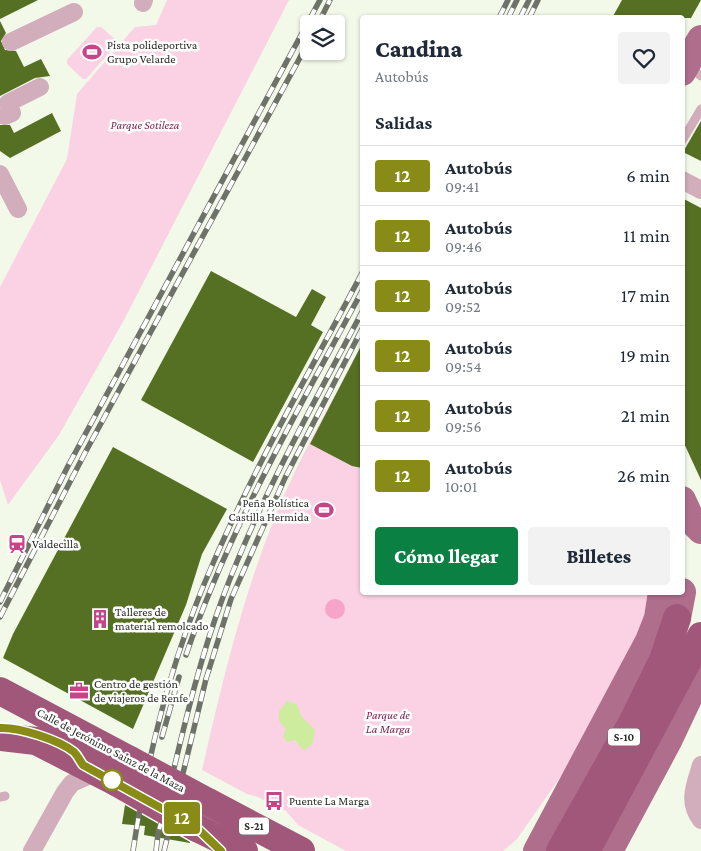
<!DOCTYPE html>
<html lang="es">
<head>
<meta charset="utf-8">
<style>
	:root { --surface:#fff; --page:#f2f2f3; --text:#1f2937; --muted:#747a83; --line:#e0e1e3; --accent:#0b8043 }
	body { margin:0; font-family:"Crimson Pro",serif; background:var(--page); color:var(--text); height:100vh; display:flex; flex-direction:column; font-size:19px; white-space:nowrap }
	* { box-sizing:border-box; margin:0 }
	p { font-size:16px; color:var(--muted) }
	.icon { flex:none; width:28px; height:28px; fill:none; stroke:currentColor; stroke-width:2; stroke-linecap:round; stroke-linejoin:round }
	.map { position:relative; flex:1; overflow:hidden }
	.side { position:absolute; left:360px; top:15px; width:325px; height:580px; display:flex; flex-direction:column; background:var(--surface); border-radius:5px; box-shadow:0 1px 4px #0004 }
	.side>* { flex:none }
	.badge { padding:0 10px; border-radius:4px; font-size:18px; line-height:32px }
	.fabs { position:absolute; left:300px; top:15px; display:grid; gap:10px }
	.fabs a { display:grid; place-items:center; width:45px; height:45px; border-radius:5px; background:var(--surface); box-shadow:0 1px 4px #0004; font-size:25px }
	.map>.badge { position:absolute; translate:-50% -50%; box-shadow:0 0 0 2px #fff }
	h2 { padding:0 15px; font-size:19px; line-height:45px }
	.round { display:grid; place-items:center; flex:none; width:52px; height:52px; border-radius:5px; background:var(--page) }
	.summary { display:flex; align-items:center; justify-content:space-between; height:85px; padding:0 15px }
	h1 { font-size:24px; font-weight:800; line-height:38px }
	.action { display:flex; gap:10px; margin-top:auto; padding:10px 15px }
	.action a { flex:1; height:58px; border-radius:5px; background:var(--accent); color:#fff; font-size:20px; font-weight:800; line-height:58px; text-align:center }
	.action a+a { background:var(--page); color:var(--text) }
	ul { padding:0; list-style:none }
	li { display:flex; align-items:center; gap:15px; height:60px; padding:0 15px; border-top:1px solid var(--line) }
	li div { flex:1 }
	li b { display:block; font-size:19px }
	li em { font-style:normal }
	li .badge { min-width:55px; font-weight:700; text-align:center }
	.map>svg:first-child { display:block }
	.green { fill:#fad2e3 }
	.forest { fill:#f7a4c9 }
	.water { fill:#cdec9d }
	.building { fill:#556f23 }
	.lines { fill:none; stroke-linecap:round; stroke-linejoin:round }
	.lane { stroke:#d2adbc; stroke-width:9 }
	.street { stroke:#d2adbc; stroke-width:18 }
	.primary { stroke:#af6e8c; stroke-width:28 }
	.highway { stroke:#a1577a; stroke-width:28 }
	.rail-casing { stroke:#6e7269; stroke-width:5.5 }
	.rail { stroke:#fff; stroke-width:4; stroke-dasharray:11; stroke-linecap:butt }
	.highway-bridge { stroke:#a1577a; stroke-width:28 }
	.line-casing { stroke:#fff; stroke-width:11 }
	.line { stroke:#888c16; stroke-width:8 }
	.stop-dot { fill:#fff; stroke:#888c16; stroke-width:2.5 }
	.labels { text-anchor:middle; stroke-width:5; stroke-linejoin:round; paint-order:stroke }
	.shield { fill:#fff; stroke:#6a6c68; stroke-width:1 }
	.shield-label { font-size:11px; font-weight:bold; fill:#2a2d27 }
	.poi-label { font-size:12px; fill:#2a2d27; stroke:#fff; text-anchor:start }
	.park-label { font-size:12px; font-style:italic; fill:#812456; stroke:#fff }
	.street-label { font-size:12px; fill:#2a2d27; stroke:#fff }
</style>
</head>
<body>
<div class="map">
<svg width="701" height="851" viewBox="0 0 701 851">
	<rect width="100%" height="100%" fill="#f2f9e9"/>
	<g class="green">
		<path d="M167 0H289L124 320 59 435 8 505 0 480V287L67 159 77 94 135 27 156 25Z"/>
		<path d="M97 27H101L117 41V44L86 79H83L67 64V60Z"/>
		<path d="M362 344V592L648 593 644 618 632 652 568 766 517 839 503 851H346L298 825 286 811 258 797 247 794 202 770C221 688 240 606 271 527 294 465 332 403 362 344Z"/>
	</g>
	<circle class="forest" cx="335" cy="609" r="10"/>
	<path class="water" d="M287 701 297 704 301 716 315 730 313 743 305 750 301 748 295 740 287 742 283 737 286 729 279 721V711Z"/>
	<g class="building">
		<path d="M0 0H38L0 19Z"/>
		<path d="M622 0H701L691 18H612Z"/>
		<path d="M0 21 6 33 1 41 5 50 16 51 24 67 41 59 50 76 35 78 0 96Z"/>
		<path d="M52 113 61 131 10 158 0 151V125H10L14 133Z"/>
		<path d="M701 121V161L683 152Z"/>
		<path d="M682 198 701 208V480L682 439Z"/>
		<path d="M211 271 296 317 312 289 326 297 311 325 323 332 253 462 141 400Z"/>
		<path d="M362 344V468L352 466 310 444Z"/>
		<path d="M113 447 227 509 202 554 186 605 133 729 3 658 13 634Z"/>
		<path d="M125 805 190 842V843L144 835 145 826 122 824Z"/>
	</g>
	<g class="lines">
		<g class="lane">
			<path d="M689 66 701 76"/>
			<path d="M682 141 701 109"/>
			<path d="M0 797 5 796"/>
		</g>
		<g class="street">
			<path d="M143 3 144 0"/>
			<path d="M11 42 74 12"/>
			<path d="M5 116 12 113 8 103 40 87"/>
			<path d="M0 174 18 209"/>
			<path d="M682 180 701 190"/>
			<path d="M701 765C695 785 687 802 701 820"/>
			<path d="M32 851 65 792 72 783 97 772"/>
		</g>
		<g class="primary">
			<path d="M682 72 701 39"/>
			<path d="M682 500 691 520 701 530"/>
			<path d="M677 618 682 592"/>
			<path d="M537 851 649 641 658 618 662 592"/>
			<path d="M609 851 668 741 701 671"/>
		</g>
		<g class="highway">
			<path d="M0 691 130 760"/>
			<path d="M0 737 36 741 116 782"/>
			<path d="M208 802 301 851"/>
			<path d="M197 828 244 851"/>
			<path d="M560 851 633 721 663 660 677 618"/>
			<path d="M586 851 701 636"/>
		</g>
		<g class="rail-casing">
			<g id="rail">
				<path d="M499 18 508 0"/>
				<path d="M508 18 517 0"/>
				<path d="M520 18 529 0"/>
				<path d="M529 18 538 0"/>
				<path d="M318 24 330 0"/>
				<path d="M0 602 68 466 320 0"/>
				<path d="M0 617 86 451 309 41"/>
				<path d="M186 655C229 528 299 409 362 291"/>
				<path d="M162 737 179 677"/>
				<path d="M133 851C148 751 173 653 214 561 257 462 312 368 362 273"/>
				<path d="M156 851 158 834C178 755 194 674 223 597 260 498 313 405 362 312"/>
				<path d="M164 851 206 679 231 599 285 478 362 329"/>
			</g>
		</g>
		<use href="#rail" class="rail"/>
		<g class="highway-bridge">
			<path d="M130 760 208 802"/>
			<path d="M116 782 197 828"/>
		</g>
	</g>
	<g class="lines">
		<g class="line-casing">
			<path id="line" d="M0 728C19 727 59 740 74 752 78 756 80 761 83 765L197 828 221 851"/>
		</g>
		<use href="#line" class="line"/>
	</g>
	<defs>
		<g id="stadium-bare" transform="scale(1.5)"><path d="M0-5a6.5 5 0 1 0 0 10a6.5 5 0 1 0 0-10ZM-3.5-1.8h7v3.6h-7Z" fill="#c84489" stroke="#fff" stroke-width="2.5" paint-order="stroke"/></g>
		<g id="station-bare" transform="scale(1.5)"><path d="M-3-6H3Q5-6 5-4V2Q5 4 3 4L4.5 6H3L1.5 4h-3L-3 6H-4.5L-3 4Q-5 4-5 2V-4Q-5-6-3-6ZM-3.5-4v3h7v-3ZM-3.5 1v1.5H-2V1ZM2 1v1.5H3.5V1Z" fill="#c84489" stroke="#fff" stroke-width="2.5" paint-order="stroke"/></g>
		<g id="building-bare" transform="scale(1.5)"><path d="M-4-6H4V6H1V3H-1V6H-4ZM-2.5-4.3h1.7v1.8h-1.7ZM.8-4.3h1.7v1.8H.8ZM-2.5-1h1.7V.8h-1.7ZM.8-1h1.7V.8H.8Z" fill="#c84489" stroke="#fff" stroke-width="2.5" paint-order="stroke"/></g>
		<g id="office-bare" transform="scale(1.5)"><path d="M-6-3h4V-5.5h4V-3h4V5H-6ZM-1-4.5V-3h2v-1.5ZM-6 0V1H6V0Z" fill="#c84489" stroke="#fff" stroke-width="2.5" paint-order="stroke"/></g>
		<g id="bus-bare" transform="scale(1.5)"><path d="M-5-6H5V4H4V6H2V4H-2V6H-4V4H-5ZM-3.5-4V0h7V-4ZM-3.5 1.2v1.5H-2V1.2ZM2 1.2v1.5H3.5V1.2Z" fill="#c84489" stroke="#fff" stroke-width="2.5" paint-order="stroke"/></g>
	</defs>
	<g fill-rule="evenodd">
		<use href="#stadium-bare" x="92" y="52"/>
		<use href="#stadium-bare" x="324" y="510"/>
		<use href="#station-bare" x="17" y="544"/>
		<use href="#building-bare" x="100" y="619"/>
		<use href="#office-bare" x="79" y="691"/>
		<use href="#bus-bare" x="274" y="801"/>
	</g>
	<circle class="stop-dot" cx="112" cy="780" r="10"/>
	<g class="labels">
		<g class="shield">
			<rect x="608" y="728.5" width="32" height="17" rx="4"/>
			<rect x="239" y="817.5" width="30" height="17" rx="4"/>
		</g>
		<g class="shield-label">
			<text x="624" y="741">S-10</text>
			<text x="254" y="830">S-21</text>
		</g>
		<g class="poi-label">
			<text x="107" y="49">Pista polideportiva<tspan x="107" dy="14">Grupo Velarde</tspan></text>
			<text x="309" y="507" text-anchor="end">Peña Bolística<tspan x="309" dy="14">Castilla Hermida</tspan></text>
			<text x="32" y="548">Valdecilla</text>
			<text x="115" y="616">Talleres de<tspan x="115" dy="14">material remolcado</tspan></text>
			<text x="94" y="688">Centro de gestión<tspan x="94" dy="14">de viajeros de Renfe</tspan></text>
			<text x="289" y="805">Puente La Marga</text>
		</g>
		<g class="park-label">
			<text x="145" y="129">Parque Sotileza</text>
			<text x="388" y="719">Parque de<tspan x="388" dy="14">La Marga</tspan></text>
		</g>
		<g class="street-label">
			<text transform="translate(111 750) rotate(28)" y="4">Calle de Jerónimo Sainz de la Maza</text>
		</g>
	</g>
</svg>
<div class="fabs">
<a><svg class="icon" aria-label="layers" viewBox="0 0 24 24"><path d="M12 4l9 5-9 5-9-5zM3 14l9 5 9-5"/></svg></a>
</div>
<b class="badge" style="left:182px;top:818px;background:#888c16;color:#fff">12</b>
<section class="side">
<div class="summary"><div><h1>Candina</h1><p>Autobús</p></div><a class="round"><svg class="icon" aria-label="heart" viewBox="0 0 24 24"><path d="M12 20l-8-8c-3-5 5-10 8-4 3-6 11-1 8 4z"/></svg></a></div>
<h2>Salidas</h2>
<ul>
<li><span class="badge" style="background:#888c16;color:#fff">12</span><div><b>Autobús</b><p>09:41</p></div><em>6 min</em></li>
<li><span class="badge" style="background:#888c16;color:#fff">12</span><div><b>Autobús</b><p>09:46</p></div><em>11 min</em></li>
<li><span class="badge" style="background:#888c16;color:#fff">12</span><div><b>Autobús</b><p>09:52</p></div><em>17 min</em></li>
<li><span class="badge" style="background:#888c16;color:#fff">12</span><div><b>Autobús</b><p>09:54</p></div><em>19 min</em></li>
<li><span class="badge" style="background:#888c16;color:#fff">12</span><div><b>Autobús</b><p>09:56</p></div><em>21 min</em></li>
<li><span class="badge" style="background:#888c16;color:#fff">12</span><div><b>Autobús</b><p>10:01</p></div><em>26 min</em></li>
</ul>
<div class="action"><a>Cómo llegar</a><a>Billetes</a></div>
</section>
</div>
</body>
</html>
